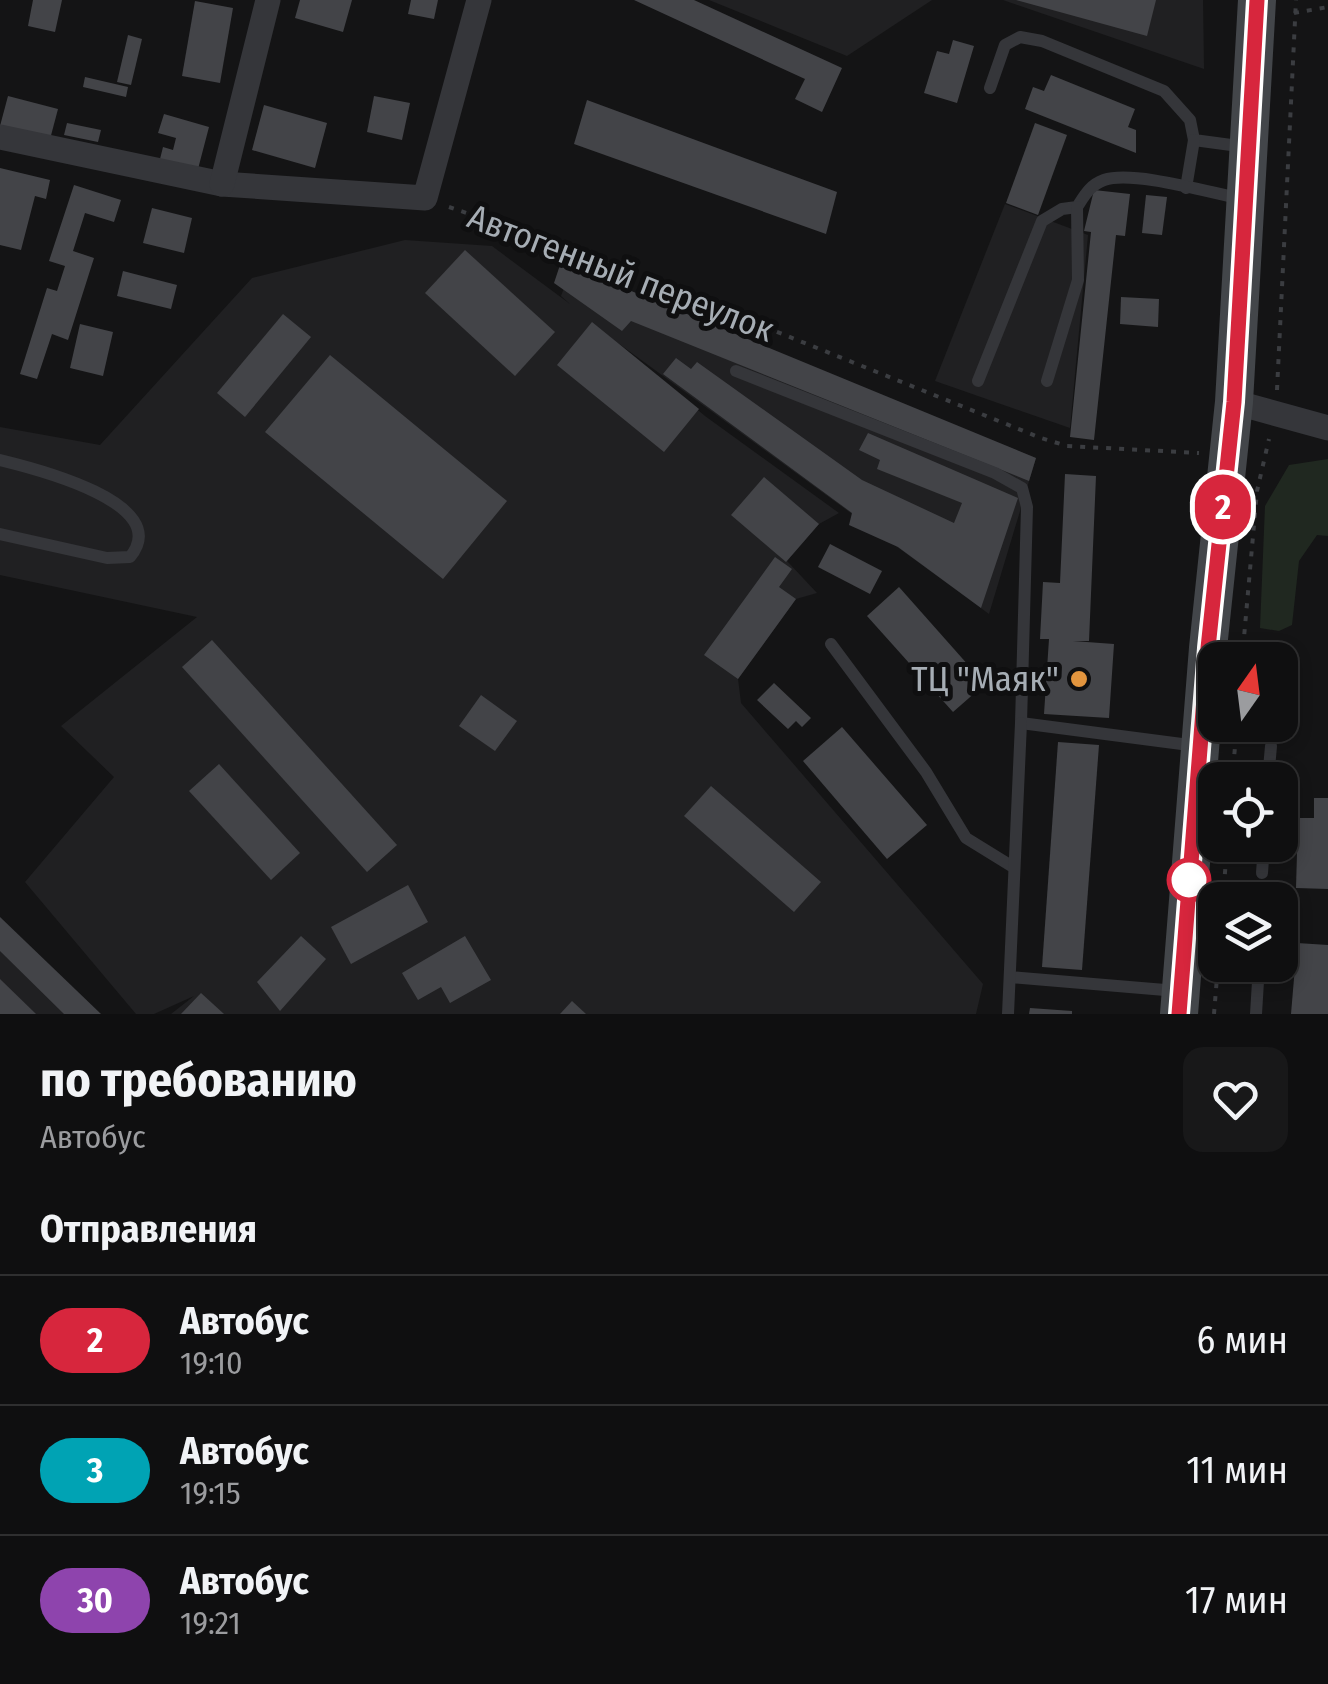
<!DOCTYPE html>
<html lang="ru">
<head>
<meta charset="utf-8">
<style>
	:root { --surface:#0f0f10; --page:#181819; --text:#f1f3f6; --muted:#9b9c9f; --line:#2f2f30 }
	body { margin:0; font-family:"Fira Sans Condensed",sans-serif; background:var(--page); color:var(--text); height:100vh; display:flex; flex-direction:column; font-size:38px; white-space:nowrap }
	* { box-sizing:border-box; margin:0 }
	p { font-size:32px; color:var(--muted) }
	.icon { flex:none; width:55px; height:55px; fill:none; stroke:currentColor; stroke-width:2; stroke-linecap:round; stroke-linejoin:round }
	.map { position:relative; height:1014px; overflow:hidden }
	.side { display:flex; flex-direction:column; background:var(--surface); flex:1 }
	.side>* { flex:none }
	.badge { padding:0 20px; border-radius:32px; font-size:35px; line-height:65px }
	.needle { width:65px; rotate:14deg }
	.tools { position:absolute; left:1198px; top:642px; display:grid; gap:20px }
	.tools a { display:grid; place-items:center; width:100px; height:100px; border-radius:20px; background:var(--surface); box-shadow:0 5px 15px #0003,0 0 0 2px var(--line); font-size:50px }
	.map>.badge { position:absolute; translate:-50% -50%; box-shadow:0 0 0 5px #fff }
	h2 { padding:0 40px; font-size:38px; line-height:90px }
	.round { display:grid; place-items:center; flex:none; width:105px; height:105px; border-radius:20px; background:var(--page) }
	.headline { display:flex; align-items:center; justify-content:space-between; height:170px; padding:0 40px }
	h1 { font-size:48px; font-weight:700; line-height:75px }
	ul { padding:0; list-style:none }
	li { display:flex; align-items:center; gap:30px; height:130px; padding:0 40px; border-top:2px solid var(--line) }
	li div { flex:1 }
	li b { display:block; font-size:38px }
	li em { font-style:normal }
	li .badge { min-width:110px; font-weight:700; text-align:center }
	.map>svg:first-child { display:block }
	.built { fill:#202022 }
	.green { fill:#202820 }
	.building { fill:#434448 }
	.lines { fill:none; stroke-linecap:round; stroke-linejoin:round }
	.path { stroke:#3b3d41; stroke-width:4; stroke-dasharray:5 8; stroke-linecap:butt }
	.service { stroke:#35363a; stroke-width:12 }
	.minor { stroke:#35363a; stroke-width:25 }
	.secondary { stroke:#43464a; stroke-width:38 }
	.line-casing { stroke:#fff; stroke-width:22 }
	.line { stroke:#d7263d; stroke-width:15 }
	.poi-dot { fill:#e3953e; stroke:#0f0f10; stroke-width:4 }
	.stop-dot { fill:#fff; stroke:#d7263d; stroke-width:5 }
	.labels { text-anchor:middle; stroke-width:10; stroke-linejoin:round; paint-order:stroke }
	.street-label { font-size:35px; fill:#a6adb4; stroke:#0f0f10 }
	.poi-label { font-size:35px; fill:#a6adb4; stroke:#0f0f10; text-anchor:end }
</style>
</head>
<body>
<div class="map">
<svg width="1328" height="1014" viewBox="0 0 1328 1014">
	<rect width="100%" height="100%" fill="#141415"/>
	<g class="built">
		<path d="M709 0H932L847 56Z"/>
		<path d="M1003 0H1203L1204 69Z"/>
		<path d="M1005 204 1088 235 1070 428 935 381Z"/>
		<path d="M405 240 492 246 570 304 561 296 570 272 1036 458 989 614 618 343 705 416 839 513 819 524 787 561 817 593 796 599 738 679 741 703 983 984 976 1014H171L194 996 154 1014H136L25 882 114 777 61 726 197 617 0 575V427L100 445 252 278Z"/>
		<path d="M0 927 98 1014H0Z"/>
	</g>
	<path class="green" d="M1328 459V536L1317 535 1299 561 1292 625 1279 631 1260 628 1265 506 1289 465Z"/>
	<g class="building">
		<path d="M33 0H62L55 32 28 26Z"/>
		<path d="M300 0H352L343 32 295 18Z"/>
		<path d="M411 0H438L434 19 408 14Z"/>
		<path d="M634 0H694L842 68 822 112 795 99 805 79Z"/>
		<path d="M1016 0H1156L1147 36Z"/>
		<path d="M195 1 233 8 220 83 182 76Z"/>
		<path d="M128 35 142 39 131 85 117 82Z"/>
		<path d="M953 40 974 46 957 103 924 93 937 51 949 54Z"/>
		<path d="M1051 75 1135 109 1128 127 1136 130V153L1025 109 1033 87 1044 91Z"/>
		<path d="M85 77 128 87 126 97 83 87Z"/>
		<path d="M8 96 58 109 49 143 0 126Z"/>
		<path d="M374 96 410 103 402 140 367 132Z"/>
		<path d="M587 100 837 192 826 234 574 144Z"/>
		<path d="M264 105 327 123 315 168 252 150Z"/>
		<path d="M164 114 209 127 198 169 160 159 163 147 173 150 176 138 158 133Z"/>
		<path d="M67 123 101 130 98 142 64 135Z"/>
		<path d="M1035 123 1067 135 1038 215 1006 203Z"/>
		<path d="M0 168 50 180 46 199 35 196 21 250 0 245Z"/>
		<path d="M74 185 121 200 114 222 85 213 73 251 94 258 68 340 52 334 37 379 20 374 47 288 57 291 65 266 49 261Z"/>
		<path d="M1094 190 1130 194 1125 236 1116 235 1094 440 1070 437 1091 232 1084 231Z"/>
		<path d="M1146 195 1167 197 1162 235 1142 233Z"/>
		<path d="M152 208 192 218 184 253 143 243Z"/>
		<path d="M465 250 555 332 515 376 425 293Z"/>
		<path d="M561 262 1036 458 1029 481 631 321 622 331 554 283Z"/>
		<path d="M123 271 177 285 171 309 117 296Z"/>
		<path d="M1121 297 1159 299 1158 327 1120 324Z"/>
		<path d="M283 314 311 337 245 417 217 393Z"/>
		<path d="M592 322 699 409 664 452 557 365Z"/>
		<path d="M80 324 113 332 103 376 70 368Z"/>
		<path d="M330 355 507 501 443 579 265 432Z"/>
		<path d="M676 358 691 369 697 362 862 480 954 523 962 503 877 469 880 460 859 450 868 433 1018 498 981 608 898 547 849 525 852 513 663 374Z"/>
		<path d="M1065 474 1096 476 1089 641H1073L1114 644 1109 718 1044 714 1049 639H1040L1043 582 1060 583Z"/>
		<path d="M764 477 819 524 786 562 731 515Z"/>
		<path d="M830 544 882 571 870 594 818 567Z"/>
		<path d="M775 557 792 569 779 587 796 599 738 679 704 655Z"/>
		<path d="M899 587 985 684 953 712 867 616Z"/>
		<path d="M212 640 397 845 367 872 182 667Z"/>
		<path d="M774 683 811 718 802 727 796 721 788 729 757 700Z"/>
		<path d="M481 695 517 721 495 751 459 726Z"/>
		<path d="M842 727 927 825 887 859 803 761Z"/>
		<path d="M1058 742 1099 745 1082 970 1042 967Z"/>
		<path d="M219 764 300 853 271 880 189 791Z"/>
		<path d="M711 786 821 882 794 912 684 816Z"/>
		<path d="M1314 798H1328V889L1296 888 1298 818H1314Z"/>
		<path d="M408 885 428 922 351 964 331 927Z"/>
		<path d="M0 917 101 1014H64L0 951Z"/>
		<path d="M301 936 326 959 280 1011 257 982Z"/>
		<path d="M465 936 491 980 450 1003 441 987 418 1000 402 973Z"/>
		<path d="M1297 943 1328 945V1014H1291Z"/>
		<path d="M0 979 36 1014H0Z"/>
		<path d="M201 993 224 1014H181Z"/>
		<path d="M572 1001 586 1014H560Z"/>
		<path d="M1030 1008 1072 1011V1014H1029Z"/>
	</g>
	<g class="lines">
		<g class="path">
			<path d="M1294 13 1328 7"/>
			<path d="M449 207 561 245 1041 438 1067 446 1199 453"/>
			<path d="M1277 390 1296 0"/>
			<path d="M1242 660 1257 491 1269 439"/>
			<path d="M1232 780 1237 725"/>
			<path d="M1223 900 1227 845"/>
			<path d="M1214 1014 1218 965"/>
		</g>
		<g class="service">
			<path d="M990 88 1005 45 1020 37 1042 41 1164 91 1190 120 1194 140 1246 147"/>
			<path d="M1186 188 1194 140"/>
			<path d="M736 371 995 473 1022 488 1027 507 1021 723 1197 746"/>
			<path d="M978 381 1042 221 1062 209 1077 207C1085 195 1090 185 1104 180 1133 170 1211 193 1243 199"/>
			<path d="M1047 381 1078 280 1077 207"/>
			<path d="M0 460C33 468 175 503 130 557L107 558 0 534"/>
			<path d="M831 644 926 772 966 838 1013 867"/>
			<path d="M1268 780 1271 746"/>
			<path d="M1262 873 1264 845"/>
			<path d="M1010 977 1177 991"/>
			<path d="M1008 1014 1021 723"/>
			<path d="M1256 1014 1259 965"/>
		</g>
		<g class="minor">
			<path d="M0 137 222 184 425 198 479 0"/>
			<path d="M222 184 268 0"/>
			<path d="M1234 402 1328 428"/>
		</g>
		<path class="secondary" d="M1179 1014 1208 648 1234 402 1257 0"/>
	</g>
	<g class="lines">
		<g class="line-casing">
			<path id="line" d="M1179 1014 1208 648 1234 402 1257 0"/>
		</g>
		<use href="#line" class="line"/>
	</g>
	<circle class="poi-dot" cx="1079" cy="679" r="10"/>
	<circle class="stop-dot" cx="1189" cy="880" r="20"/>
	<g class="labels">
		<g class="street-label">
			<text transform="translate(621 273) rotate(21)" y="12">Автогенный переулок</text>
		</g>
		<g class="poi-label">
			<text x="1059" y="691">ТЦ "Маяк"</text>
		</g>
	</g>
</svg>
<div class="tools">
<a><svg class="needle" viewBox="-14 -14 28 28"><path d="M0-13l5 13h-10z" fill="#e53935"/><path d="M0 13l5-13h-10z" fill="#9b9c9f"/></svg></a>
<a><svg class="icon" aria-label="locate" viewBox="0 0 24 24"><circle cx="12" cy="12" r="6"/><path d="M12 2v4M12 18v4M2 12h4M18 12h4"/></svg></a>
<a><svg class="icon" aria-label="layers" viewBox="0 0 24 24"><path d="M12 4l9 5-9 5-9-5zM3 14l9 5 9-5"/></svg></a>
</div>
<b class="badge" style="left:1223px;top:507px;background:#d7263d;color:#fff">2</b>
</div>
<section class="side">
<div class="headline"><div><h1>по требованию</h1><p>Автобус</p></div><a class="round"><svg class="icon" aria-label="heart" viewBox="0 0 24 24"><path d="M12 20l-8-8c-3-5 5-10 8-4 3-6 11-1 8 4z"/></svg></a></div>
<h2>Отправления</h2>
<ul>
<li><span class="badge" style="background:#d7263d;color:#fff">2</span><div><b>Автобус</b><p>19:10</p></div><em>6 мин</em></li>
<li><span class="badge" style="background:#00a3b4;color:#fff">3</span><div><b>Автобус</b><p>19:15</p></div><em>11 мин</em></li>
<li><span class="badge" style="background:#8e44ad;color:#fff">30</span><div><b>Автобус</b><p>19:21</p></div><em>17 мин</em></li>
</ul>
</section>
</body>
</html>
